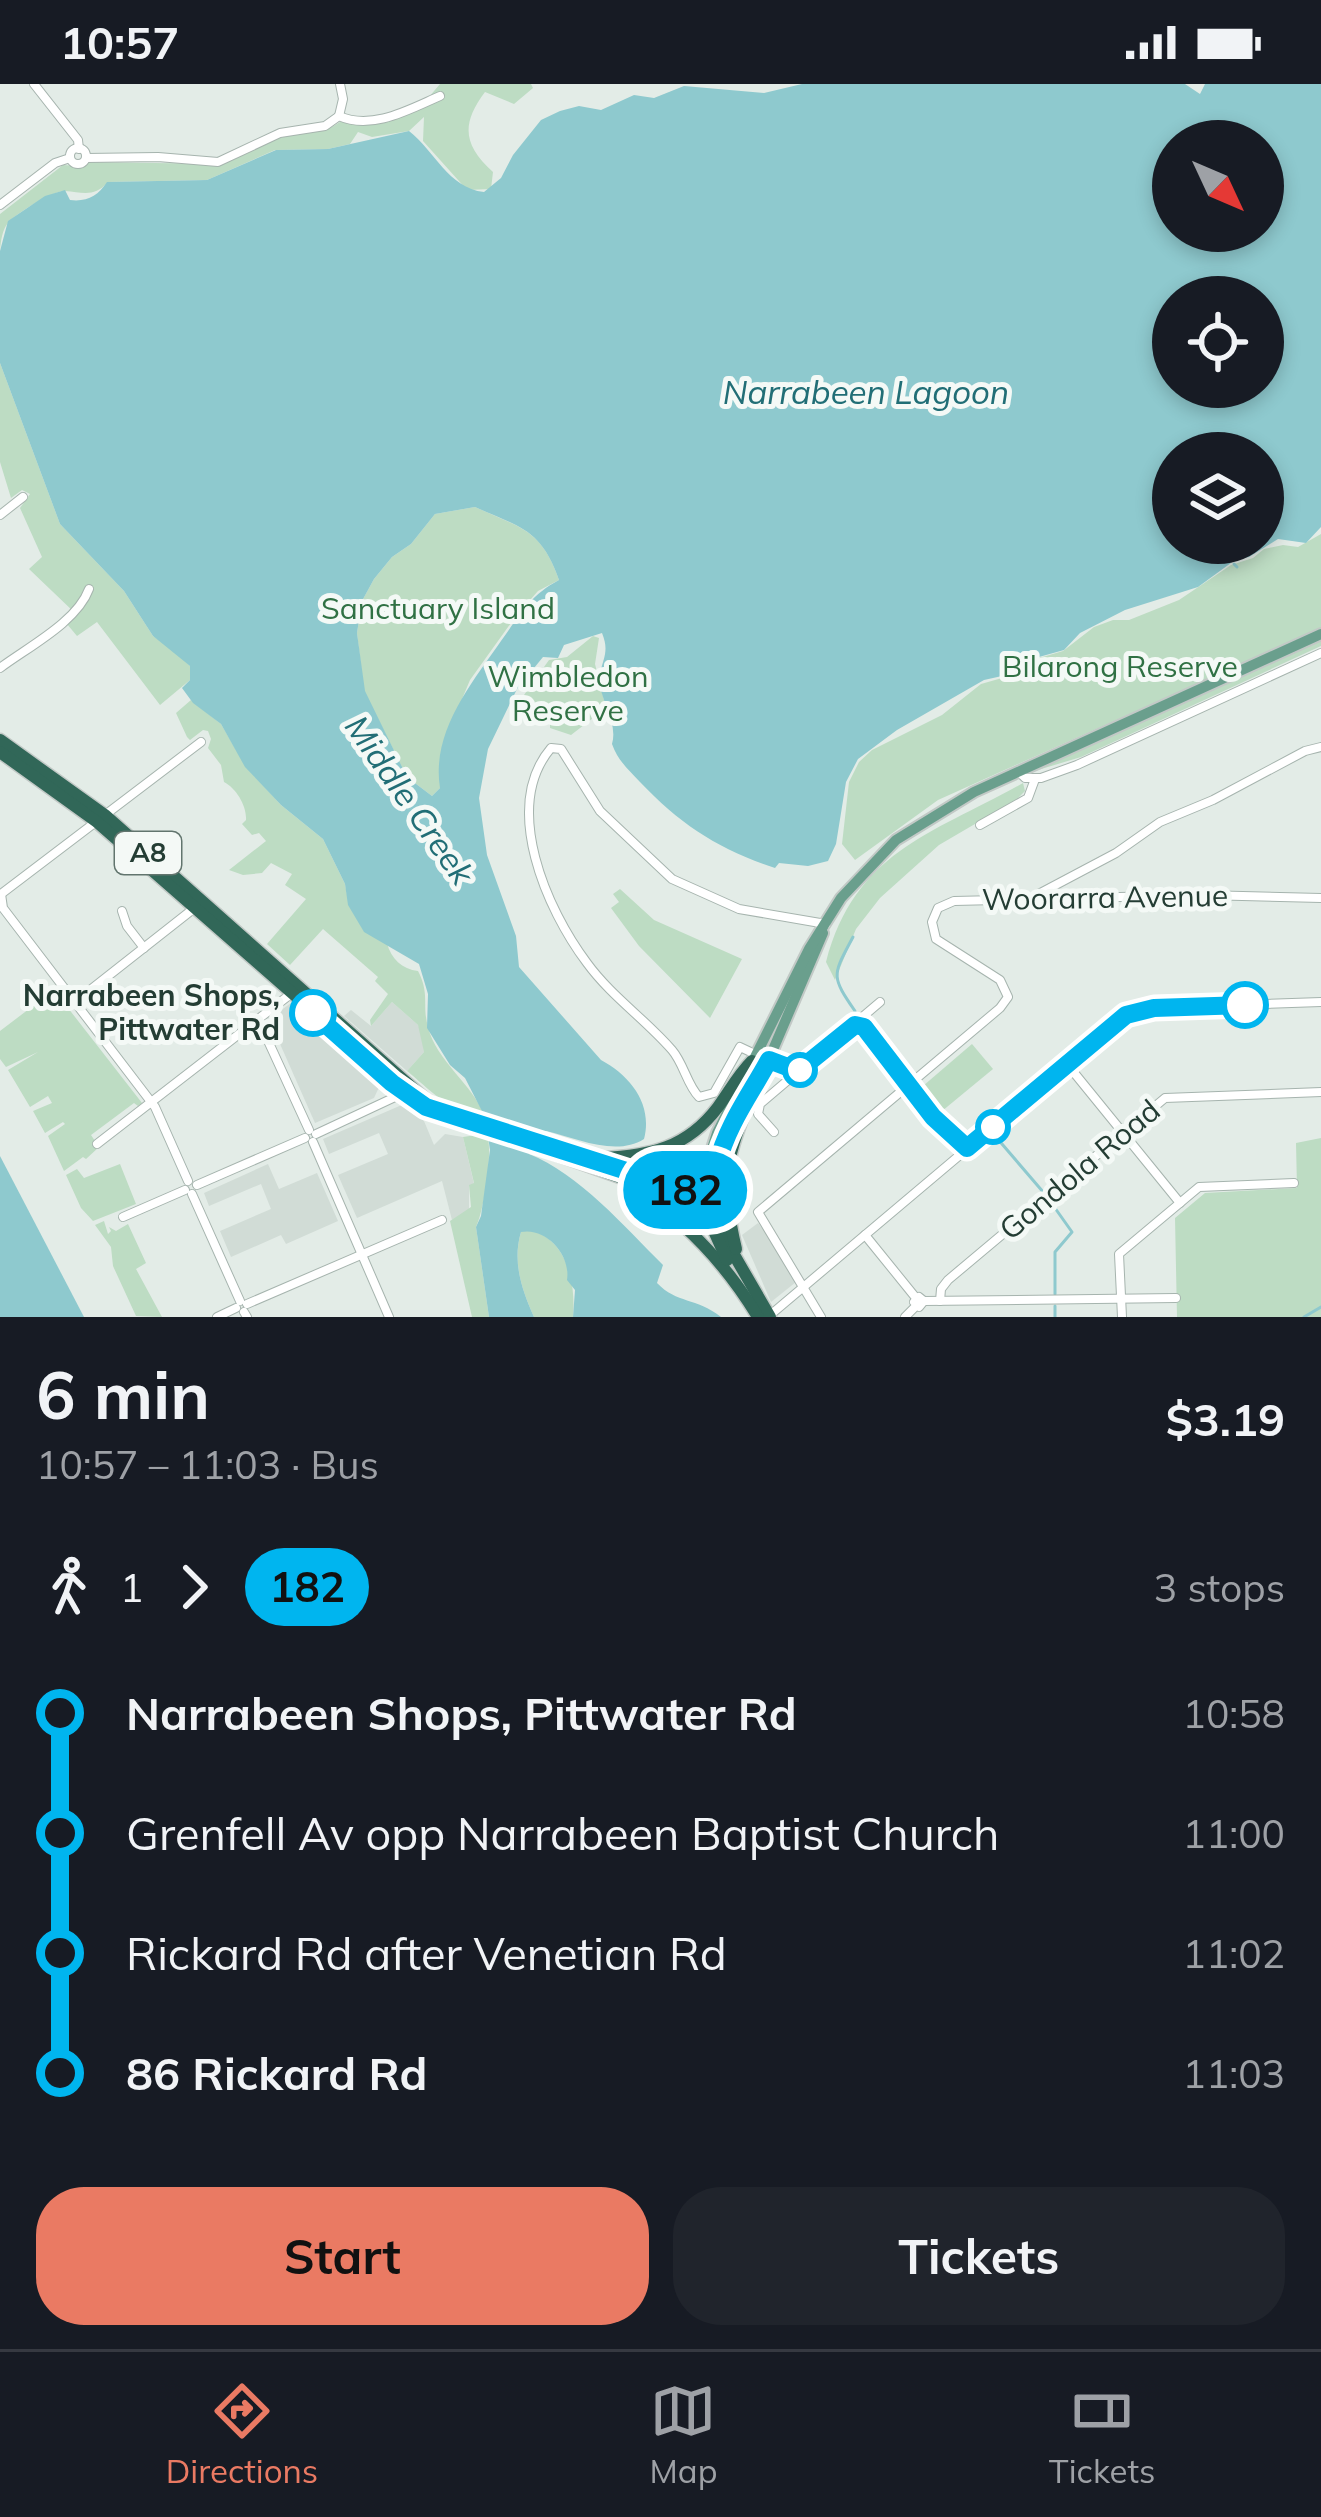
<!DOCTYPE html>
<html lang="en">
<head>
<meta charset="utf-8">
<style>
	:root { --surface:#171b24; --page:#20242c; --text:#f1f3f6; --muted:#9ea1a6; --line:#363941; --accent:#ea7a63 }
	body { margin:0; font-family:Mulish,sans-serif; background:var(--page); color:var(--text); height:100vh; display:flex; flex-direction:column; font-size:45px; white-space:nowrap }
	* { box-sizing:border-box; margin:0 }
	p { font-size:39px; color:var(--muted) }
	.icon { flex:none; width:66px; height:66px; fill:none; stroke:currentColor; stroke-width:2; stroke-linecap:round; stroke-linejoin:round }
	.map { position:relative; height:1233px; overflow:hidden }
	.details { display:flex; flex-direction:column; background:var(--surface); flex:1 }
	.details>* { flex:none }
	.badge { padding:0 24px; border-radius:39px; font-size:42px; line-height:78px }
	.needle { width:78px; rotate:134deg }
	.buttons { position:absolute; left:1152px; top:36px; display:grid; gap:24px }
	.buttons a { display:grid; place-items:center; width:132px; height:132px; border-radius:50%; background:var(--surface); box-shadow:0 6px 18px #0003; font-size:60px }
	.map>.badge { position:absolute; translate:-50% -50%; box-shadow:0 0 0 6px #fff }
	.legs { display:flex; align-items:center; gap:18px; height:132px; padding:0 36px; font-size:39px }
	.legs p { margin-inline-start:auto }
	.headline { display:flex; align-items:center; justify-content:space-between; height:204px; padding:0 36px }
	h1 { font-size:66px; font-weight:700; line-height:90px }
	.action { display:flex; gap:24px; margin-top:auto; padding:24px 36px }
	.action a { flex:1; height:138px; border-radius:48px; background:var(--accent); color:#111; font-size:48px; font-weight:700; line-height:138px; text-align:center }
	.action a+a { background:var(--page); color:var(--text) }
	ul { padding:0 36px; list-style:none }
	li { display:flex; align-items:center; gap:42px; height:120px; font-size:45px }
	li i { display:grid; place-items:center; width:18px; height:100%; margin:0 15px; background:currentColor }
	li i::after { content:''; width:30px; height:30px; margin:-15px; border:9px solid; border-radius:50%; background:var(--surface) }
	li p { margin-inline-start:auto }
	li:first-child i { background:linear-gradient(#0000 50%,currentColor 0) }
	li:last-child i { background:linear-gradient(currentColor 50%,#0000 0) }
	.status { display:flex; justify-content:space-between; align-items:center; height:84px; padding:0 60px; background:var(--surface); direction:ltr }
	.status svg { height:33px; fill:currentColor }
	.tabs { display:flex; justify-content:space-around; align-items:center; height:168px; border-top:3px solid var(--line); background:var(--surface); font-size:33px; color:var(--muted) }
	.tabs a { display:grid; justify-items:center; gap:6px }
	.tabs .on { color:var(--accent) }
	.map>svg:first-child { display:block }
	.built { fill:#d1dcd6 }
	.green { fill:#bddcc3 }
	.water { fill:#8ec9ce; fill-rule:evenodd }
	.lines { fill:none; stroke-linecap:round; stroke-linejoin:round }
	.stream { stroke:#8ec9ce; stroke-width:3 }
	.minor-casing { stroke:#a6b4ae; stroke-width:10 }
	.major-casing { stroke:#c2c9c6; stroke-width:14 }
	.highway-casing { stroke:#c2c9c6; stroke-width:15 }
	.minor { stroke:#fff; stroke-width:8 }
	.major { stroke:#6a9f8d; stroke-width:10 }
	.highway { stroke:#316758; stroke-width:12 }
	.line-1-casing { stroke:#fff; stroke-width:27 }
	.line-1 { stroke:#00b5ef; stroke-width:18 }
	.stop-1-dot { fill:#fff; stroke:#00b5ef; stroke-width:6 }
	.labels { text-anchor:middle; stroke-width:10; stroke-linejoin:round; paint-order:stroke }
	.shield { fill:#f4f9f6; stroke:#62756e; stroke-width:3 }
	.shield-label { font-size:27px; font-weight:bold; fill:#243d34 }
	.park-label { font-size:30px; fill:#307144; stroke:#f4f9f6 }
	.street-label { font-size:30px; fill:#243d34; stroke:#f4f9f6 }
	.stop-label { font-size:30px; font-weight:bold; fill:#243d34; stroke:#f4f9f6; text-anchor:end }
	.water-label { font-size:33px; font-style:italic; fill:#216e76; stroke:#f4f9f6 }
</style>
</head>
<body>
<div class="status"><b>10:57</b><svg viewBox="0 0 49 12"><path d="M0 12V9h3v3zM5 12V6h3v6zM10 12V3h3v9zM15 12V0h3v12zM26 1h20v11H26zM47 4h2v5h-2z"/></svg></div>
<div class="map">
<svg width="1321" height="1233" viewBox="0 0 1321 1233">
	<rect width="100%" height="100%" fill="#e3ece7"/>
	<g class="built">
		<path d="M392 918 418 941 423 951 424 968 407 987 344 932 351 926 371 942Z"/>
		<path d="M291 919 375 993 380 1001 374 1014 315 1039 269 935Z"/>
		<path d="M404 1020 424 1037 434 1061 445 1050 463 1053 474 1100 469 1102V1126L452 1136 442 1097 357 1134 338 1091 388 1070 379 1049 329 1070 323 1055Z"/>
		<path d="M268 1080 279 1105 317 1089 338 1137 286 1160 281 1151 231 1173 220 1147 271 1125 261 1100 209 1122 204 1109Z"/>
		<path d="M758 1139 778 1164 796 1198 771 1218 742 1151Z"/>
	</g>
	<g class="green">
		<path d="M440 0H531L533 4 514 20 485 8C461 40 463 61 493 88L491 105 467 106 423 57 424 33 409 47 372 53 358 48 350 60 328 65 275 66 207 96 108 98C94 114 82 108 65 107 54 106 15 130 8 139 2 146 1 157 0 166V130L63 81 79 82 86 78 224 80 279 54 332 43 340 38 368 37 423 20Z"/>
		<path d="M0 279 60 440 124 507 153 552 178 569 190 582V596L160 621 97 538 77 552 67 540 75 529 29 485 42 473 20 424 30 410 22 406 11 414 0 378Z"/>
		<path d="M475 423C520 444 541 444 559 496L538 507 516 532 470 596 444 658 440 704 432 712 407 693 364 607 357 549 362 517 374 495 392 473 411 460 435 430Z"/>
		<path d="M1321 450V544L938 716 855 776 842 760 849 698 859 678 872 666 942 631 981 600 1009 592 1022 579 1063 567 1094 543 1113 536H1129L1179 516 1231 481 1253 474 1264 465 1283 461 1298 463Z"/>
		<path d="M593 552 599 554 595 580 606 624 571 651 550 644V639L524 611 549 576 567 573Z"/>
		<path d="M1321 555V562L1081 673 1028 689Z"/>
		<path d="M191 616 221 640 246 683 281 721 323 755 345 800 349 821 364 847 387 859C391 875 402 885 418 887 430 910 422 921 428 943 436 977 473 1000 485 1033 459 1037 427 1003 407 987L424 968 418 941 392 918 371 942 370 936 388 910 375 897 378 893 323 845 290 881 267 860 306 815 285 801 292 790 271 779 262 789 243 791 229 786 266 757 259 749 252 751 242 740 246 736C247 722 236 704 224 698L221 681 208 664 211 655 208 647 203 646 190 656 187 653 176 629Z"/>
		<path d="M1023 699 1025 707 1016 716 939 761 880 814 856 845 835 896 826 878C856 766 933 750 1023 699Z"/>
		<path d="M620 805 654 836 742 875 710 934 639 862 611 824 619 818 613 810Z"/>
		<path d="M54 906 142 1019 138 1022 134 1019 91 1051 99 1063 86 1075 83 1073 64 1087 48 1052 65 1040 63 1038 45 1049 33 1027 52 1019 48 1012 30 1023 8 986 38 968 6 983 0 975V947Z"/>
		<path d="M972 960 993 985 936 1032 916 1008Z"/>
		<path d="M476 1051 488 1055C492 1073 484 1126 476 1143L489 1233H472L450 1137 471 1123 469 1101 474 1099 463 1053Z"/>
		<path d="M1321 1054V1233H1177L1175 1134 1205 1109 1297 1104 1296 1059Z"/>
		<path d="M120 1080 136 1120 93 1137 81 1124 66 1091 77 1085 84 1094Z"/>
		<path d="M104 1137 108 1150 111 1147 109 1143 116 1147 128 1140 146 1179 136 1185 162 1233 136 1232 113 1182 111 1163 95 1141Z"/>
		<path d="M527 1145C567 1153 576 1199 573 1233H534C522 1206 512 1178 521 1148Z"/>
	</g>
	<g class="water">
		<path d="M802 0H1185L1200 10 1205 0H1321V443L1306 459 1278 455 1249 473 1235 476 1198 503 1125 526 1080 549 1064 566 1021 578 1011 590 984 596 897 646 858 675 846 698 836 760 828 777 808 782 779 779 775 784C718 765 681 741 640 698 629 686 618 677 612 660 619 636 596 613 600 589 604 573 609 566 602 549L564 561 558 574 543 573 517 605 488 665 479 714 487 771 516 852 519 883 601 976C631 992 653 1021 644 1055 616 1073 576 1054 546 1047L534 1049 529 1070C578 1089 626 1144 663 1181L657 1199C677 1220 696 1213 721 1233H573L575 1206 567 1196C571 1171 546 1143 521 1148 512 1178 522 1206 534 1233H489L476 1143 481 1132 490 1066 485 1033 465 994 450 981 427 944 428 910 419 880 364 848 348 821 345 800 323 755 281 721 245 683 221 640 193 619 182 604 190 596V582L153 552 124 507 60 440 0 279V167L8 137 45 112 65 106 70 116C87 118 98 112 107 98L207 96 276 66 328 65 409 47C435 67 448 104 484 108L501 94 513 71 541 36 560 27 579 22 601 26 634 11 654 14 684 2 764 9ZM1173 57H1263V147H1173ZM1173 213H1263V303H1173ZM1173 369H1263V459H1173ZM475 423C519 443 541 444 559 496 529 512 520 531 501 557 471 600 431 648 440 704L432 712 407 693 365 607 357 549 362 517 374 495 392 473 411 460 435 430Z"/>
		<path d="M0 1072 84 1233H0Z"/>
	</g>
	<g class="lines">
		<g class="stream">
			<path d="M1234 480 1237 483"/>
			<path d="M853 853C833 891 830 891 855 927"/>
			<path d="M996 1053 1044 1109"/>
			<path d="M1050 1117 1072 1148 1055 1168V1210"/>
			<path d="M1055 1222V1233"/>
			<path d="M1304 1233 1321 1223"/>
		</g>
		<g class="minor-casing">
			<g id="minor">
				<path d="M34 0 78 56 79 65"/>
				<path d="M339 32C372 47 410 25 440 12"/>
				<path d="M339 32 343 15 340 0"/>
				<circle cx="78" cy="72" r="8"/>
				<path d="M86 74 158 73 218 78 280 49 325 42 339 32"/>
				<path d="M0 121 55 79 70 74"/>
				<path d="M0 431 23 413"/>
				<path d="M0 584C28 563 77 538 89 505"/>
				<path d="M1019 688 1025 694H1041L1077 681 1321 569"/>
				<path d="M980 741 1028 714 1035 695"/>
				<path d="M1 810 3 824 155 1023 188 1097"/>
				<path d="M1 810 201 658"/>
				<path d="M1031 814 1116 769 1160 738 1213 716 1305 667 1321 663"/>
				<path d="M122 827 127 842 144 864"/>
				<path d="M75 918 197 822"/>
				<path d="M258 935 309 1046"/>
				<path d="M1067 980 1180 1119"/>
				<path d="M795 989 740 963 714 1009 699 1013C687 1001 684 980 672 966 645 935 611 912 587 879 547 826 501 723 551 664L561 665 600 727 672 795 739 825 826 840"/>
				<path d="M908 1002 967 1064"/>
				<path d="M774 1048 758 1030 760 1020 880 918"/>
				<path d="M316 1050 408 1007"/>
				<path d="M313 1058 389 1233"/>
				<path d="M97 1060 292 909"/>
				<path d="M197 1101 305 1054"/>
				<path d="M192 1110 240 1217"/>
				<path d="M123 1133 185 1106"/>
				<path d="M865 1151 916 1214"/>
				<path d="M919 1213 924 1217 919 1223 914 1218Z"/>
				<path d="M924 1217 1176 1214"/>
				<path d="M940 1217 941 1205 948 1196 1165 1014 1321 1008"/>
				<path d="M247 1220 442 1136"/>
				<path d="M244 1228 247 1233"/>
				<path d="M769 1232 1126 931 1153 924 1321 918"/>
				<path d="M217 1233 236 1224"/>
				<path d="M821 1233 758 1128 1000 924 1008 913 1000 896 936 855 932 838 938 824 954 817 1203 811 1321 814"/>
				<path d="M905 1233 916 1222"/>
				<path d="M1122 1233 1119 1170 1199 1103 1294 1099"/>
			</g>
		</g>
		<g class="major-casing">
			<g id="major">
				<path d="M705 1115 711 1106 729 1045 769 975 823 849"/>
				<path d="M703 1117 706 1083 717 1049 809 865 841 814 896 756 974 708 1321 550"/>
			</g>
		</g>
		<g class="highway-casing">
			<g id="highway">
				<path d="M0 656 106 732 434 1023"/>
				<path d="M0 668 97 738 412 1014 462 1037 690 1118 703 1117"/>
				<path d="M602 1074C650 1072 687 1064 718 1023 729 1008 738 991 752 977"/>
				<path d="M600 1078 686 1106 703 1117 770 1233"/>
				<path d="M634 1104C686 1137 726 1180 758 1233"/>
				<path d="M706 1129 727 1176"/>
				<path d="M736 1165C718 1089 728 1075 753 1004"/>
			</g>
		</g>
		<use href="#minor" class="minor"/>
		<use href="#major" class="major"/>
		<use href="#highway" class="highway"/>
	</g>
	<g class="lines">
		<g class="line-1-casing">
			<path id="line-1" d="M313 929 392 999 426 1023 686 1106 703 1117C713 1106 714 1095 717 1081 727 1041 750 1011 769 976L798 987 855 941 864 943 933 1033 967 1064 1126 931 1154 924 1245 921"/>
		</g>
		<use href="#line-1" class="line-1"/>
	</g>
	<g class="stop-1-dot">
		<circle cx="1245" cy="921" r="21"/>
		<circle cx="313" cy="929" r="21"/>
		<circle cx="800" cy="986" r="15"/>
		<circle cx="993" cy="1043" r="15"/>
	</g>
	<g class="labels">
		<rect class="shield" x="115" y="748" width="66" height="42" rx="9"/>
		<g class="shield-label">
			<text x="148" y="778">A8</text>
		</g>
		<g class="park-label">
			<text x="438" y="535">Sanctuary Island</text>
			<text x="1120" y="593">Bilarong Reserve</text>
			<text x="568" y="603">Wimbledon<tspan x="568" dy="34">Reserve</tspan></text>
		</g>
		<g class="street-label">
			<text transform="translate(1105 814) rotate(-1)" y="10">Woorarra Avenue</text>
			<text transform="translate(1080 1086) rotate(-40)" y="10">Gondola Road</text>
		</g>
		<g class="stop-label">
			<text x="280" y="922">Narrabeen Shops,<tspan x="280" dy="34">Pittwater Rd</tspan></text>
		</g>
		<g class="water-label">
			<text x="866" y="320">Narrabeen Lagoon</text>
			<text transform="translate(410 716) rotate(55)" y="12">Middle Creek</text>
		</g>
	</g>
</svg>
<div class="buttons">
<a><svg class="needle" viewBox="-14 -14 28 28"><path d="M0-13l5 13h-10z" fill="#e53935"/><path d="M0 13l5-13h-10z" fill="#9ea1a6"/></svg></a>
<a><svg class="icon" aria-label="locate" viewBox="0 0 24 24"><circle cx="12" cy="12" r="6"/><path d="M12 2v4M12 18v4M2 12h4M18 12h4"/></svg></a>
<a><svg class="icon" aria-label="layers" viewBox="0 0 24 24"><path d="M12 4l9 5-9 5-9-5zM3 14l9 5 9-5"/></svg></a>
</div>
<b class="badge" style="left:685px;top:1106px;background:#00b5ef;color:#111">182</b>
</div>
<section class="details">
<div class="headline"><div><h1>6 min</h1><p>10:57 – 11:03 · Bus</p></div><b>$3.19</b></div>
<div class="legs"><svg class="icon" aria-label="walk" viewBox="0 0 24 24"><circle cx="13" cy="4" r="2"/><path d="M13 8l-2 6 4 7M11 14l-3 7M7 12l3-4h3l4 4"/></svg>1<svg class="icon" aria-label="forward" viewBox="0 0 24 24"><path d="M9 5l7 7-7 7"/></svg><b class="badge" style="background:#00b5ef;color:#111">182</b><p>3 stops</p></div>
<ul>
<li><i style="color:#00b5ef"></i><b>Narrabeen Shops, Pittwater Rd</b><p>10:58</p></li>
<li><i style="color:#00b5ef"></i><span>Grenfell Av opp Narrabeen Baptist Church</span><p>11:00</p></li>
<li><i style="color:#00b5ef"></i><span>Rickard Rd after Venetian Rd</span><p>11:02</p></li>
<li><i style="color:#00b5ef"></i><b>86 Rickard Rd</b><p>11:03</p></li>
</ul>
<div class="action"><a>Start</a><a>Tickets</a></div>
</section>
<nav class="tabs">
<a class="on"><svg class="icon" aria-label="directions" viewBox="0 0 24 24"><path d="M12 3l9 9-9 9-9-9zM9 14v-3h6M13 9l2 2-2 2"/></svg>Directions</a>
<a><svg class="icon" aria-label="map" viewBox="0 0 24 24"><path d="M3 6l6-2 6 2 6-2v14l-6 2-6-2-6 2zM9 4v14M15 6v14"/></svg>Map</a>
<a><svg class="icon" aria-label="tickets" viewBox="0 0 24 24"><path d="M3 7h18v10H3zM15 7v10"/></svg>Tickets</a>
</nav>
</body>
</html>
